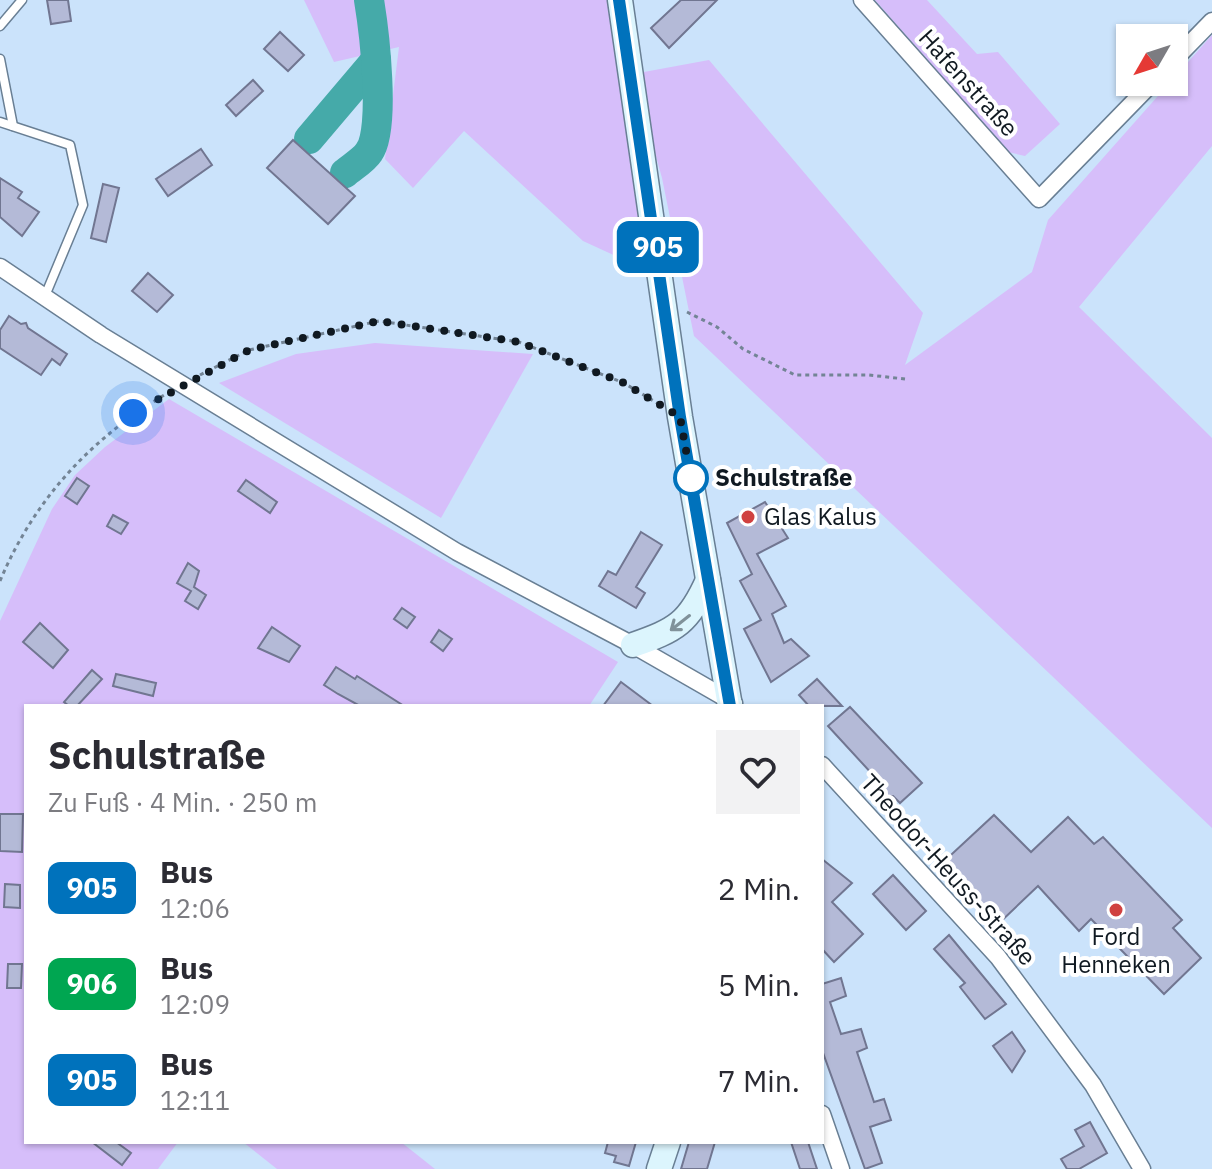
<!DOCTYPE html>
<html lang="de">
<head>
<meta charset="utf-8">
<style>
	:root { --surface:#fff; --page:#f2f2f3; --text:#2b2b33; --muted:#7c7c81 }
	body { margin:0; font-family:"IBM Plex Sans",sans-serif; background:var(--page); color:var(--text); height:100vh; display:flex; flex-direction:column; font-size:30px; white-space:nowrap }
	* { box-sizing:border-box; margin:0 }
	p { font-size:26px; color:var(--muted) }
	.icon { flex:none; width:44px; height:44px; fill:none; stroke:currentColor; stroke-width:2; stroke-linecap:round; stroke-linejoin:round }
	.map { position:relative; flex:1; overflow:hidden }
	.side { position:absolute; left:24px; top:704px; width:800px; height:440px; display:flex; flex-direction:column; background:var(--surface); border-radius:0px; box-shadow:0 2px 6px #0004 }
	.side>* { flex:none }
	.badge { padding:0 16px; border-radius:12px; font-size:28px; line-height:52px }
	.needle { width:52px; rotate:231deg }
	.tools { position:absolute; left:1116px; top:24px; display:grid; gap:16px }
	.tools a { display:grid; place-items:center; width:72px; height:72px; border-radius:0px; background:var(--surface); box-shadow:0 2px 6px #0004; font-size:40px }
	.you { position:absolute; width:40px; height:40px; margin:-20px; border:6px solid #fff; border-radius:50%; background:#1a73e8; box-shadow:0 0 0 12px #1a73e833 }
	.map>.badge { position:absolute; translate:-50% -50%; box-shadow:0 0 0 4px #fff }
	.round { display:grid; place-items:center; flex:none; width:84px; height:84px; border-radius:0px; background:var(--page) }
	.overview { display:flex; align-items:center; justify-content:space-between; height:136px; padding:0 24px }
	h1 { font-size:38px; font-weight:700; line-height:60px }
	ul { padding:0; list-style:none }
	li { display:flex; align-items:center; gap:24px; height:96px; padding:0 24px }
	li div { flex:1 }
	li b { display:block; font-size:30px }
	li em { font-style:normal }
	li .badge { min-width:88px; font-weight:700; text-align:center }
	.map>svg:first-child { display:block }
	.green { fill:#d6befa }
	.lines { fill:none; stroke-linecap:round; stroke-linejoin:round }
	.river { stroke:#45aaa9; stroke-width:30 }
	.building { fill:#b4bad7; stroke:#717691; stroke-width:2 }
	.lane-casing { stroke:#697f94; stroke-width:11 }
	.street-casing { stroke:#697f94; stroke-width:19 }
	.secondary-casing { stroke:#697f94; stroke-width:27 }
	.path { stroke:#738495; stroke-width:3; stroke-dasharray:4 4; stroke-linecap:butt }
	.lane { stroke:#fff; stroke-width:8 }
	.street { stroke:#fff; stroke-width:16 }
	.secondary { stroke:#dcf5fd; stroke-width:24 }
	.oneway { stroke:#80929a }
	.line-casing { stroke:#fff; stroke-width:18 }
	.line { stroke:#0072bc; stroke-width:12 }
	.walk { stroke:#101921; stroke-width:8; stroke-dasharray:0 14.4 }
	.stop-dot { fill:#fff; stroke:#0072bc; stroke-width:4 }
	.poi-dot { fill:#d04140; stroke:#fff; stroke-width:3 }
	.labels { text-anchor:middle; stroke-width:8; stroke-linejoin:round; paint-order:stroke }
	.street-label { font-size:24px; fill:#101921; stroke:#fff }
	.stop-label { font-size:24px; font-weight:bold; fill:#101921; stroke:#fff; text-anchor:start }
	.poi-label { font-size:24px; fill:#101921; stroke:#fff; text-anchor:start }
</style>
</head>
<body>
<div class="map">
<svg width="1212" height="1169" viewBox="0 0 1212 1169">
	<rect width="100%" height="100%" fill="#cbe3fb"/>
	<g class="green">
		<path d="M304 0H613L644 269 583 241 464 131 413 188 385 159 399 47 334 62Z"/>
		<path d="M875 0H927L977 54 998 52 1060 124 1025 156 1008 152Z"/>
		<path d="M1212 35V146L1079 307 1212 438V828L694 336 662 178 633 74 709 60 923 313 905 365 1032 272 1048 220Z"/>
		<path d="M375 343 533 354 441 518 219 383 296 354Z"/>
		<path d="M169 399 618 662 589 706H26V1142H178L158 1169H0V621L52 509 75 475 105 447Z"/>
		<path d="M243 1142H401L435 1169H277Z"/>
	</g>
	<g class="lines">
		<g class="river">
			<path d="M309 139 376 60"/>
			<path d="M345 173C352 167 364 160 369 152 386 129 374 30 369 0"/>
		</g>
	</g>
	<g class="building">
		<path d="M47 0H68L71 21 51 24Z"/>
		<path d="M681 0H717L669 48 651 28Z"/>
		<path d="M280 32 304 55 288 71 264 49Z"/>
		<path d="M253 80 263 91 236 116 226 105Z"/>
		<path d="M293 140 355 196 328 224 267 168Z"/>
		<path d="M201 149 212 165 168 196 156 179Z"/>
		<path d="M0 178 22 192 18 198 39 212 22 236 0 217Z"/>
		<path d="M103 184 119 188 106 242 91 238Z"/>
		<path d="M148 273 173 295 157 312 132 291Z"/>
		<path d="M9 316 21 324 26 323 28 328 67 354 60 365 52 359 41 375 0 348V330Z"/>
		<path d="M77 478 89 486 77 504 65 496Z"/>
		<path d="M246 480 277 502 270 513 238 491Z"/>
		<path d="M765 502 788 538 757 554 786 606 772 614 784 643 791 639 809 656 771 682 744 629 761 620 740 581 752 574 727 523Z"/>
		<path d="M113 515 128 523 121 534 107 526Z"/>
		<path d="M641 532 662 545 636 587 645 593 636 608 599 586 608 571 616 575Z"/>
		<path d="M188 563 199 571 194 587 206 595 198 609 185 601 191 591 177 583Z"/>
		<path d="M402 608 415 617 407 628 394 619Z"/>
		<path d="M40 623 68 650 53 668 23 642Z"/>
		<path d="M272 627 300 646 289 662 258 648Z"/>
		<path d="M439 630 452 639 443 651 431 642Z"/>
		<path d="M336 667 355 679 357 676 404 706H360L338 694 324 685Z"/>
		<path d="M92 670 102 679 77 706H69L64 702Z"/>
		<path d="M116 674 156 683 153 696 113 686Z"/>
		<path d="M817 679 842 706H809L799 695Z"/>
		<path d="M621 682 653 706H603Z"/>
		<path d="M850 707 922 783 900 803 893 796H885V788L828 726Z"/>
		<path d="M0 814H23L22 852 0 851Z"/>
		<path d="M994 815 1031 852 1068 817 1094 844 1103 837 1182 920 1173 928 1201 958 1164 994 1091 919 1079 931 1038 886 995 927 939 866Z"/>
		<path d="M822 859 852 883 832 902 863 934 834 962 822 949Z"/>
		<path d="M893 875 926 911 906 930 873 894Z"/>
		<path d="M5 884 20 885V908L4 907Z"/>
		<path d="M949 935 1006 1004 985 1019 960 987 965 983 934 949Z"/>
		<path d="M8 964H22L21 988H7Z"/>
		<path d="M841 978 846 996 830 1002 841 1034 861 1029 867 1048 857 1052 874 1102 884 1099 891 1120 870 1127 882 1163 865 1169 822 1050V984Z"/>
		<path d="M1012 1032 1025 1051 1012 1072 993 1046Z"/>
		<path d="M1090 1122 1107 1153 1079 1169H1067L1061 1159 1084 1146 1075 1130Z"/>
		<path d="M92 1142H116L131 1153 122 1165Z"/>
		<path d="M608 1142H636L629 1166 614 1162 616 1156 605 1153Z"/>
		<path d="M689 1142H715L707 1169H681Z"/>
		<path d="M791 1142H808L817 1169H800Z"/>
	</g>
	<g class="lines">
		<g class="lane-casing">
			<g id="lane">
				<path d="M0 26 22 0"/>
				<path d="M0 59 13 126"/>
				<path d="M0 122 70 145 83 205 45 296"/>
			</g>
		</g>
		<g class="street-casing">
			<g id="street">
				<path d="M862 0 1039 199 1153 82"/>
				<path d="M1174 60 1212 21"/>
				<path d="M0 267 101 335 457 552 633 645 734 703"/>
				<path d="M822 765 998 957 1093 1085 1142 1169"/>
				<path d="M822 1114 841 1169"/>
			</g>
		</g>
		<g class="secondary-casing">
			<g id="secondary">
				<path d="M620 0 680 417 730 706"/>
				<path d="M633 645C676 630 689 623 708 580"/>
				<path d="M659 1169 668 1142"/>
			</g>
		</g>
		<g class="path">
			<path d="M687 312 717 327 743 349 795 375H869L905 379"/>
			<path d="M200 375 249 350 379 321 519 342 624 383 657 403"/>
			<path d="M0 581C34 500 90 439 166 394"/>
		</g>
		<use href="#lane" class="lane"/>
		<use href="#street" class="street"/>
		<use href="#secondary" class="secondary"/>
	</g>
	<defs><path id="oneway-shaft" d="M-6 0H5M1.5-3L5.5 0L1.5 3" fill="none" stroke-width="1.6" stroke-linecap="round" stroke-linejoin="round" transform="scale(2)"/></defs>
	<use class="oneway" href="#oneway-shaft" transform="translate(680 623) rotate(142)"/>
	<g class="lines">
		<g class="line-casing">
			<path id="line" d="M619 0 680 417 730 706"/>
		</g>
		<use href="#line" class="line"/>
		<path class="walk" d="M133 413 249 350 379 321 519 342 624 383 680 417 691 478"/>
	</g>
	<circle class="stop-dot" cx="691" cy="478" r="16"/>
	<g class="poi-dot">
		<circle cx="748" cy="517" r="8"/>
		<circle cx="1116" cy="910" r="8"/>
	</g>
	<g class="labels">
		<g class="street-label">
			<text transform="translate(968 83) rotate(48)" y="8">Hafenstraße</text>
			<text transform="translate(948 870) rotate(48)" y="8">Theodor-Heuss-Straße</text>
		</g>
		<g class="stop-label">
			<text x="715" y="486">Schulstraße</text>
		</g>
		<g class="poi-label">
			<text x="764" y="525">Glas Kalus</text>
			<text x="1116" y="945" text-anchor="middle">Ford<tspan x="1116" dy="28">Henneken</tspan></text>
		</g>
	</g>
</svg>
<div class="tools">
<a><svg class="needle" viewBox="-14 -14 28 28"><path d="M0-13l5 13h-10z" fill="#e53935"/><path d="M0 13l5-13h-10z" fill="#7c7c81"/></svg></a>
</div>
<div class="you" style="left:133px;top:413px"></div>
<b class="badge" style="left:658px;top:247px;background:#0072bc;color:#fff">905</b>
<section class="side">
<div class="overview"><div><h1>Schulstraße</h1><p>Zu Fuß · 4 Min. · 250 m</p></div><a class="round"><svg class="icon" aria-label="heart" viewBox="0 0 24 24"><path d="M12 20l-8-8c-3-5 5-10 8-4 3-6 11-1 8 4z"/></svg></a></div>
<ul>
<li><span class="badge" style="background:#0072bc;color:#fff">905</span><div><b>Bus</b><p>12:06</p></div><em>2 Min.</em></li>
<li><span class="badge" style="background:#00a651;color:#fff">906</span><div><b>Bus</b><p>12:09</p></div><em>5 Min.</em></li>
<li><span class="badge" style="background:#0072bc;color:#fff">905</span><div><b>Bus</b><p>12:11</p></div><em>7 Min.</em></li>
</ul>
</section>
</div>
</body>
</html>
